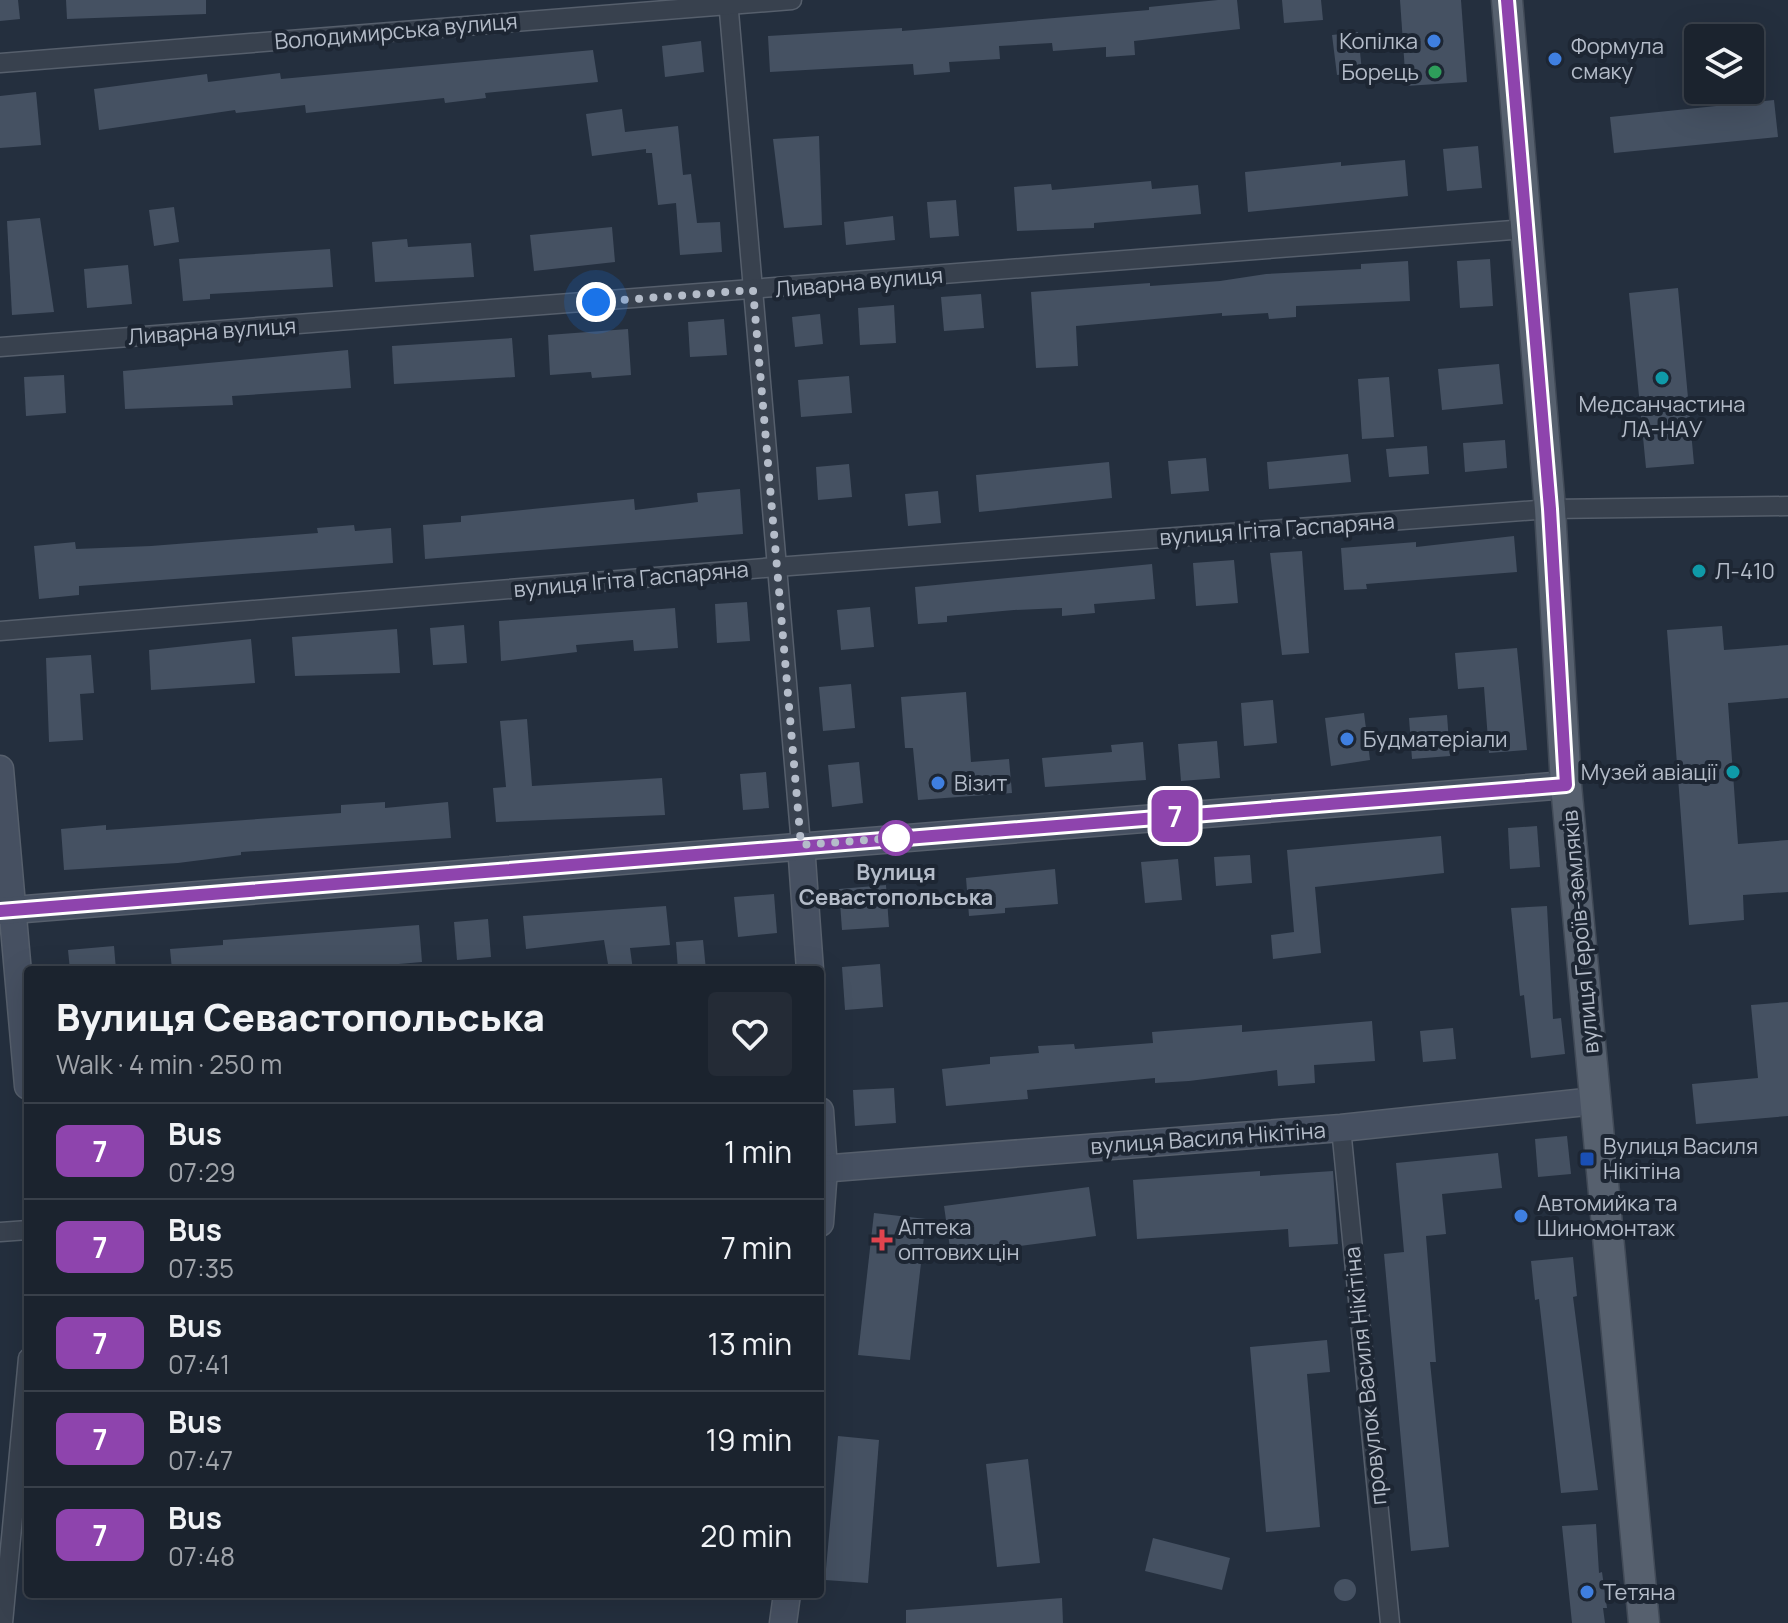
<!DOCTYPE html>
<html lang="en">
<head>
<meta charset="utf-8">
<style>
	:root { --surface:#1b232e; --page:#242b36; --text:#f1f3f6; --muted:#a0a4aa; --line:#39404a }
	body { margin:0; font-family:Manrope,sans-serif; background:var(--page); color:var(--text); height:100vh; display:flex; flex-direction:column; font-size:30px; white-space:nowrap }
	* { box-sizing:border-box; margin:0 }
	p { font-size:26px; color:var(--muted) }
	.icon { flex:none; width:44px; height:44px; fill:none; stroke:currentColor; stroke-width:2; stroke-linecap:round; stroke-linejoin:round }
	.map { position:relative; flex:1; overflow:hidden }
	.panel { position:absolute; left:24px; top:966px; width:800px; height:632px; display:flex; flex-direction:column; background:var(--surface); border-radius:8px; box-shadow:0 8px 32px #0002,0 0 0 2px var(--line) }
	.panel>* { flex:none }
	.badge { padding:0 16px; border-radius:12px; font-size:28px; line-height:52px }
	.fabs { position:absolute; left:1684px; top:24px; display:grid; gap:16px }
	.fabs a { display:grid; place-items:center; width:80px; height:80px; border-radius:8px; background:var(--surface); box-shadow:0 8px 32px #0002,0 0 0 2px var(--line); font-size:40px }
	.you { position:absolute; width:40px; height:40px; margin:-20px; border:6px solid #fff; border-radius:50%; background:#1a73e8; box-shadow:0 0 0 12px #1a73e833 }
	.map>.badge { position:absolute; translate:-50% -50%; box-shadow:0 0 0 4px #fff }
	.round { display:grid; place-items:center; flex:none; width:84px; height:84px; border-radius:8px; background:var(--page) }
	.overview { display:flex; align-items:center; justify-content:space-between; height:136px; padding:0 32px }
	h1 { font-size:38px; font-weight:800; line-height:60px }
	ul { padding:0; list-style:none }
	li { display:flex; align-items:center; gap:24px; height:96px; padding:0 32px; border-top:2px solid var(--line) }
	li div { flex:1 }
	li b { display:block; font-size:30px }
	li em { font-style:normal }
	li .badge { min-width:88px; font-weight:700; text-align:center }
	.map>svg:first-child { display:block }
	.building { fill:#455162 }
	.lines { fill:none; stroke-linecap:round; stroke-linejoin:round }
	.street-casing { stroke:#565f6c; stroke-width:21 }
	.secondary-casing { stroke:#565f6c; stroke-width:29 }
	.primary-casing { stroke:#414a57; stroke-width:33 }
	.street { stroke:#38414e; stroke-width:18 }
	.secondary { stroke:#465061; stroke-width:26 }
	.primary { stroke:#56606e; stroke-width:30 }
	.line-casing { stroke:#fff; stroke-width:18 }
	.line { stroke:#8e44ad; stroke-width:12 }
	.walk { stroke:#b4bcc9; stroke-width:8; stroke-dasharray:0 14.4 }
	.shop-dot { fill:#3f7fe0; stroke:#1d2633; stroke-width:3 }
	.leisure-dot { fill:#2e9e5b; stroke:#1d2633; stroke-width:3 }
	.culture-dot { fill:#0f9aa8; stroke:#1d2633; stroke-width:3 }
	.stop-dot { fill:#fff; stroke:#8e44ad; stroke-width:4 }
	.transit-dot { fill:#1a4fb4; stroke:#1d2633; stroke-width:3 }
	.health-dot { fill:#e0444e; stroke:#1d2633; stroke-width:3 }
	.labels { text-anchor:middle; stroke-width:8; stroke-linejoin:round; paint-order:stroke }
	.street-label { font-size:22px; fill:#b4bcc9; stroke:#1d2633 }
	.poi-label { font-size:22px; fill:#b4bcc9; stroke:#1d2633; text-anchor:start }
	.stop-label { font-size:22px; font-weight:bold; fill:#b4bcc9; stroke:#1d2633 }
</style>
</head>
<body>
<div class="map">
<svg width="1788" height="1623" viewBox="0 0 1788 1623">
	<rect width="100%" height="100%" fill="#242f3e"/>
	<g class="building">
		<path d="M0 0H18L20 19 0 21Z"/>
		<path d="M66 0H206V14L67 19Z"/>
		<path d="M1218 0H1237L1240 29 1134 41 1135 55 1106 57V47L1053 51 1052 43 999 46 1000 59 949 62 950 72 914 75 913 64 770 72 768 36 902 28V31L1149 10V7Z"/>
		<path d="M1282 0H1321L1323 20 1284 23Z"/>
		<path d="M1400 0H1461L1467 82 1406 86Z"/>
		<path d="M1358 32 1362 72 1337 75 1332 35Z"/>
		<path d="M701 41 704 72 665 77 662 46Z"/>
		<path d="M593 50 598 82 485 93 486 98 445 103 444 98 306 113 305 105 236 113 235 110 99 130 94 89 207 74 208 82 280 73 281 79Z"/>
		<path d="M36 92 41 145 0 148V96Z"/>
		<path d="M1774 100 1778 137 1614 153 1610 117Z"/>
		<path d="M622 109 625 132 678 126 683 175 691 174 697 223 720 222 722 252 680 255 676 203 658 205 652 153H646V149L592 156 586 114Z"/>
		<path d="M819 136 822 225 784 228 773 139Z"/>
		<path d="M1478 146 1482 188 1447 191 1443 149Z"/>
		<path d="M1405 160 1408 196 1248 212 1245 172 1341 162V166Z"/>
		<path d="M1151 181 1152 189 1198 185 1201 214 1094 223V228L1017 231 1014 187 1051 184 1052 190Z"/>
		<path d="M956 200 959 236 930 238 927 202Z"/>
		<path d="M174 207 179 242 154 246 149 210Z"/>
		<path d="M893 216 895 240 846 245 844 222Z"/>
		<path d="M40 218 54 312 12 315 7 221Z"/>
		<path d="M612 227 615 262 534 271 530 235Z"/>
		<path d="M407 239 408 247 471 243 474 277 375 282 372 242Z"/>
		<path d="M330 249 333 287 210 294V299L183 301 179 259Z"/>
		<path d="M1490 259 1493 306 1460 308 1457 261Z"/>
		<path d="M1408 261 1410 301 1296 306V317L1269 319 1268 313 1222 316V313L1076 326 1078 366 1036 368 1031 292 1150 283V286L1220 281 1266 274 1361 269V264Z"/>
		<path d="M128 265 132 304 87 308 84 269Z"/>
		<path d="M1678 288 1694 464 1646 468 1629 293Z"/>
		<path d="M981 294 984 328 944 331 941 297Z"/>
		<path d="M894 305 896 343 860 345 858 308Z"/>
		<path d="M820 314 823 344 795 347 792 317Z"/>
		<path d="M724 319 727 355 690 357 688 322Z"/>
		<path d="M628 329 631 375 592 378 591 372 550 375 548 335Z"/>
		<path d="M512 338 515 377 394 384 392 346Z"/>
		<path d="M348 350 351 388 232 396 233 405 125 409 123 371Z"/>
		<path d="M1499 364 1503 404 1442 410 1438 369Z"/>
		<path d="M64 375 66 413 26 416 24 377Z"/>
		<path d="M849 376 852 413 801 417 798 380Z"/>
		<path d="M1389 377 1394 437 1362 439 1358 379Z"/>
		<path d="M1505 440 1507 468 1465 472 1463 443Z"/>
		<path d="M1427 446 1429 474 1389 477 1386 449Z"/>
		<path d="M1348 454 1351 482 1269 489 1267 462Z"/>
		<path d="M1206 458 1209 491 1171 494 1168 461Z"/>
		<path d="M1109 462 1112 498 979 512 976 475Z"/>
		<path d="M849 464 852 497 818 500 816 467Z"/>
		<path d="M740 489 743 534 425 559 423 525 461 522V516L634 499 635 510 698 502 697 493Z"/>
		<path d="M938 491 941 523 908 526 905 494Z"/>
		<path d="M354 525 355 531 391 528 393 563 79 586V595L39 599 34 546 75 542 76 549 151 546 318 533 317 528Z"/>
		<path d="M1514 536 1517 572 1366 584 1367 589 1344 590 1341 548 1416 542V547Z"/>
		<path d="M1302 551 1309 653 1282 655 1270 553Z"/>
		<path d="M1234 560 1238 603 1196 606 1193 563Z"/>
		<path d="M1152 564 1155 599 1094 604 1095 613 1062 616V608L1014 610 947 616V622L918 624 915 587Z"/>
		<path d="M747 602 750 641 717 643 715 604Z"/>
		<path d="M870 607 874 647 841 650 837 610Z"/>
		<path d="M675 608 678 648 634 651 633 640 576 645 577 652 501 661 499 621Z"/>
		<path d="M464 625 467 663 433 665 430 628Z"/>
		<path d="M1722 626 1724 650 1788 645V698L1728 703 1738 844 1788 840V892L1743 895 1744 920 1689 925 1667 630Z"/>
		<path d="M397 629 400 673 295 676 292 637Z"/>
		<path d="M251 639 255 683 151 690 149 650Z"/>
		<path d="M1517 648 1527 750 1489 753 1484 687 1458 689 1455 653Z"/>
		<path d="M91 655 94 693 80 694 83 740 49 742 46 658Z"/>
		<path d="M851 684 855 728 823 731 819 687Z"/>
		<path d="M966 692 971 762 1009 759 1012 793 918 800 913 748H905L901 697Z"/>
		<path d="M1273 700 1277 743 1244 746 1241 703Z"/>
		<path d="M1364 713 1370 760 1331 766 1325 718Z"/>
		<path d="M1447 715 1450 756 1412 759 1409 718Z"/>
		<path d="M527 719 532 786 662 778 665 815 496 822 493 788 506 787 500 721Z"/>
		<path d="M1217 741 1220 778 1181 781 1178 744Z"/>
		<path d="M1143 742 1146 780 1045 787 1042 758 1112 752 1111 745Z"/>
		<path d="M859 762 863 803 832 807 828 765Z"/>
		<path d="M766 772 769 808 743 810 740 774Z"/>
		<path d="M385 802V808L448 802 451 838 241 852V855L178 863 64 870 61 829 106 825V830L341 813V805Z"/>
		<path d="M1537 826 1540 867 1510 869 1508 828Z"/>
		<path d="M1441 836 1444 873 1315 887 1321 953 1273 959 1271 935 1294 932 1287 850Z"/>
		<path d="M1250 855 1252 883 1216 886 1214 857Z"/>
		<path d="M1178 859 1182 900 1145 903 1141 862Z"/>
		<path d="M1055 869 1058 904 1005 908V913L969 916 966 878Z"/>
		<path d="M886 885 889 927 842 930 839 889Z"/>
		<path d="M774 894 777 933 738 937 734 897Z"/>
		<path d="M666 906 670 945 630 948 633 970H609L604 940 526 949 523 916Z"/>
		<path d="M1547 906 1553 1019 1561 1018 1565 1054 1531 1058 1524 995 1520 996 1511 908Z"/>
		<path d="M488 919 491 957 457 960 454 922Z"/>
		<path d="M419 925 422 962 329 970H172L170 949 223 945V940Z"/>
		<path d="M703 940 706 970H678L676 942Z"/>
		<path d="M114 946 116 970H70L68 950Z"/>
		<path d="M880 964 883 1007 845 1010 842 967Z"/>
		<path d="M1788 1002V1116L1696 1124 1692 1084 1758 1078 1751 1005Z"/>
		<path d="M1372 1021 1375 1061 1314 1065 1315 1083 1278 1086 1277 1070 1189 1081 1155 1083V1078L1027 1090 1028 1099 946 1106 942 1069 990 1064V1057L1039 1053 1038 1046 1074 1044 1075 1049 1153 1043 1152 1032 1242 1025V1032Z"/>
		<path d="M1453 1028 1456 1059 1423 1062 1420 1031Z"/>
		<path d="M894 1088 896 1123 855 1126 853 1090Z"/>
		<path d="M1567 1136 1571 1174 1538 1177 1535 1139Z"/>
		<path d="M1498 1153 1502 1188 1442 1194 1446 1234 1426 1236 1436 1362H1430L1449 1547 1411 1551 1384 1254 1404 1252 1396 1163Z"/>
		<path d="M1260 1171V1176L1333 1171 1338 1244 1289 1247 1288 1229 1137 1239 1133 1180Z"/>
		<path d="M1089 1187 1096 1236 951 1255 944 1206Z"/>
		<path d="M874 1213 926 1219 910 1360 858 1355Z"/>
		<path d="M1573 1257 1577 1296 1573 1297 1598 1490 1561 1493 1539 1299 1535 1300 1531 1261Z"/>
		<path d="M1327 1340 1330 1372 1307 1374 1320 1527 1266 1532 1250 1347Z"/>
		<path d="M838 1436 879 1440 868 1583 825 1580Z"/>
		<path d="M1028 1459 1040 1563 997 1567 986 1464Z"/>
		<path d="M1596 1524 1599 1573 1602 1572 1607 1608H1603L1605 1623H1572L1562 1526Z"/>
		<path d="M1153 1538 1230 1558 1222 1590 1145 1571Z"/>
		<circle cx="1345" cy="1590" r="11"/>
		<path d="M1062 1598 1063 1623H906V1610Z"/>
	</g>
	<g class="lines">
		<g class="street-casing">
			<g id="street">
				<path d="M728 0 801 845"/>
				<path d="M0 63 792 0"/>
				<path d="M0 347 1526 229"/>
				<path d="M0 631 776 567 1550 509 1788 506"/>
				<path d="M1341 1128 1390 1623"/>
				<path d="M0 1232 28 1230"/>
				<path d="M3 1623 28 1358"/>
			</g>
		</g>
		<g class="secondary-casing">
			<g id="secondary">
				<path d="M0 769 28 1086"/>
				<path d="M801 845 810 970"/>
				<path d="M0 911 1566 785"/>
				<path d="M820 1111 824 1169 820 1223"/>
				<path d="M820 1169 1341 1128 1595 1101"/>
				<path d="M783 1623 787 1594"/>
			</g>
		</g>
		<g class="primary-casing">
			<path id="primary" d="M1507 0 1550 509 1566 785 1644 1623"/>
		</g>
		<use href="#street" class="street"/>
		<use href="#secondary" class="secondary"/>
		<use href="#primary" class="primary"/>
	</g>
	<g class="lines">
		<g class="line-casing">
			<path id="line" d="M0 911 1566 785 1550 509 1507 0"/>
		</g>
		<use href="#line" class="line"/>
		<path class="walk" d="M596 302 753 290 801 845 896 838"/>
	</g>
	<g class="shop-dot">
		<circle cx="1434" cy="41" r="8"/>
		<circle cx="1555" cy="59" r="8"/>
		<circle cx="1347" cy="739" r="8"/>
		<circle cx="938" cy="783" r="8"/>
		<circle cx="1521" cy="1216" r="8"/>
		<circle cx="1587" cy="1592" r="8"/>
	</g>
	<circle class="leisure-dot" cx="1435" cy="72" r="8"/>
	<g class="culture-dot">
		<circle cx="1662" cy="378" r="8"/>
		<circle cx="1699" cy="571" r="8"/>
		<circle cx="1733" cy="772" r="8"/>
	</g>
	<circle class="stop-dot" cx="896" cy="838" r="16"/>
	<rect class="transit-dot" x="1579" y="1151" width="16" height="16" rx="4"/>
	<path class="health-dot" d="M878 1228h8v8h8v8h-8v8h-8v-8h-8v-8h8z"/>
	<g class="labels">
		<g class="street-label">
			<text transform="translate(396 31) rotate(-5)" y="8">Володимирська вулиця</text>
			<text transform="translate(859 282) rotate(-5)" y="8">Ливарна вулиця</text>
			<text transform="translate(212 331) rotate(-4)" y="8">Ливарна вулиця</text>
			<text transform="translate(1277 529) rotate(-4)" y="8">вулиця Ігіта Гаспаряна</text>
			<text transform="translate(631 579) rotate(-5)" y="8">вулиця Ігіта Гаспаряна</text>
			<text transform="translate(1580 932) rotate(-95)" y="8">вулиця Героїв-земляків</text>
			<text transform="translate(1208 1138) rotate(-4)" y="8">вулиця Василя Нікітіна</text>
			<text transform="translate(1365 1376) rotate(-96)" y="8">провулок Василя Нікітіна</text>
		</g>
		<g class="poi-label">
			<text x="1418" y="49" text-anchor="end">Копілка</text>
			<text x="1571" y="54">Формула<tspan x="1571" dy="25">смаку</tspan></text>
			<text x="1419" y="80" text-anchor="end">Борець</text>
			<text x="1662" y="412" text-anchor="middle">Медсанчастина<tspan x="1662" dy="25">ЛА-НАУ</tspan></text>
			<text x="1715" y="579">Л-410</text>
			<text x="1363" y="747">Будматеріали</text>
			<text x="1717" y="780" text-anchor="end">Музей авіації</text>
			<text x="954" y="791">Візит</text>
			<text x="1603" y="1154">Вулиця Василя<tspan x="1603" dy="25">Нікітіна</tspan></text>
			<text x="1537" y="1211">Автомийка та<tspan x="1537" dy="25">Шиномонтаж</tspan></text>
			<text x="898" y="1235">Аптека<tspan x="898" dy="25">оптових цін</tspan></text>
			<text x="1603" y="1600">Тетяна</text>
		</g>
		<g class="stop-label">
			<text x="896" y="880">Вулиця<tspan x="896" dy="25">Севастопольська</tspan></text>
		</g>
	</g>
</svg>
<div class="fabs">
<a><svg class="icon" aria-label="layers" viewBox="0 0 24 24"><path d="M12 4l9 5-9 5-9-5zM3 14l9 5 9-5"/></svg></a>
</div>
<div class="you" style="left:596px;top:302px"></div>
<b class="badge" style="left:1175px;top:816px;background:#8e44ad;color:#fff">7</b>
<section class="panel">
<div class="overview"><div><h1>Вулиця Севастопольська</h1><p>Walk · 4 min · 250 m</p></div><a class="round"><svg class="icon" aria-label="heart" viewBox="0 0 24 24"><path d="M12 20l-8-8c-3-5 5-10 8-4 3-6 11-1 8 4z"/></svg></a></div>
<ul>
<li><span class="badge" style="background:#8e44ad;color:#fff">7</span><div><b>Bus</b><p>07:29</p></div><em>1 min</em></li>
<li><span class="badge" style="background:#8e44ad;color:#fff">7</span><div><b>Bus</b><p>07:35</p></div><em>7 min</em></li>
<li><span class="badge" style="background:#8e44ad;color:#fff">7</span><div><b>Bus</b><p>07:41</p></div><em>13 min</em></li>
<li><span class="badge" style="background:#8e44ad;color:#fff">7</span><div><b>Bus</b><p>07:47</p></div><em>19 min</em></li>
<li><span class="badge" style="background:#8e44ad;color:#fff">7</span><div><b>Bus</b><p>07:48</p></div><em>20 min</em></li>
</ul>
</section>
</div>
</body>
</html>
